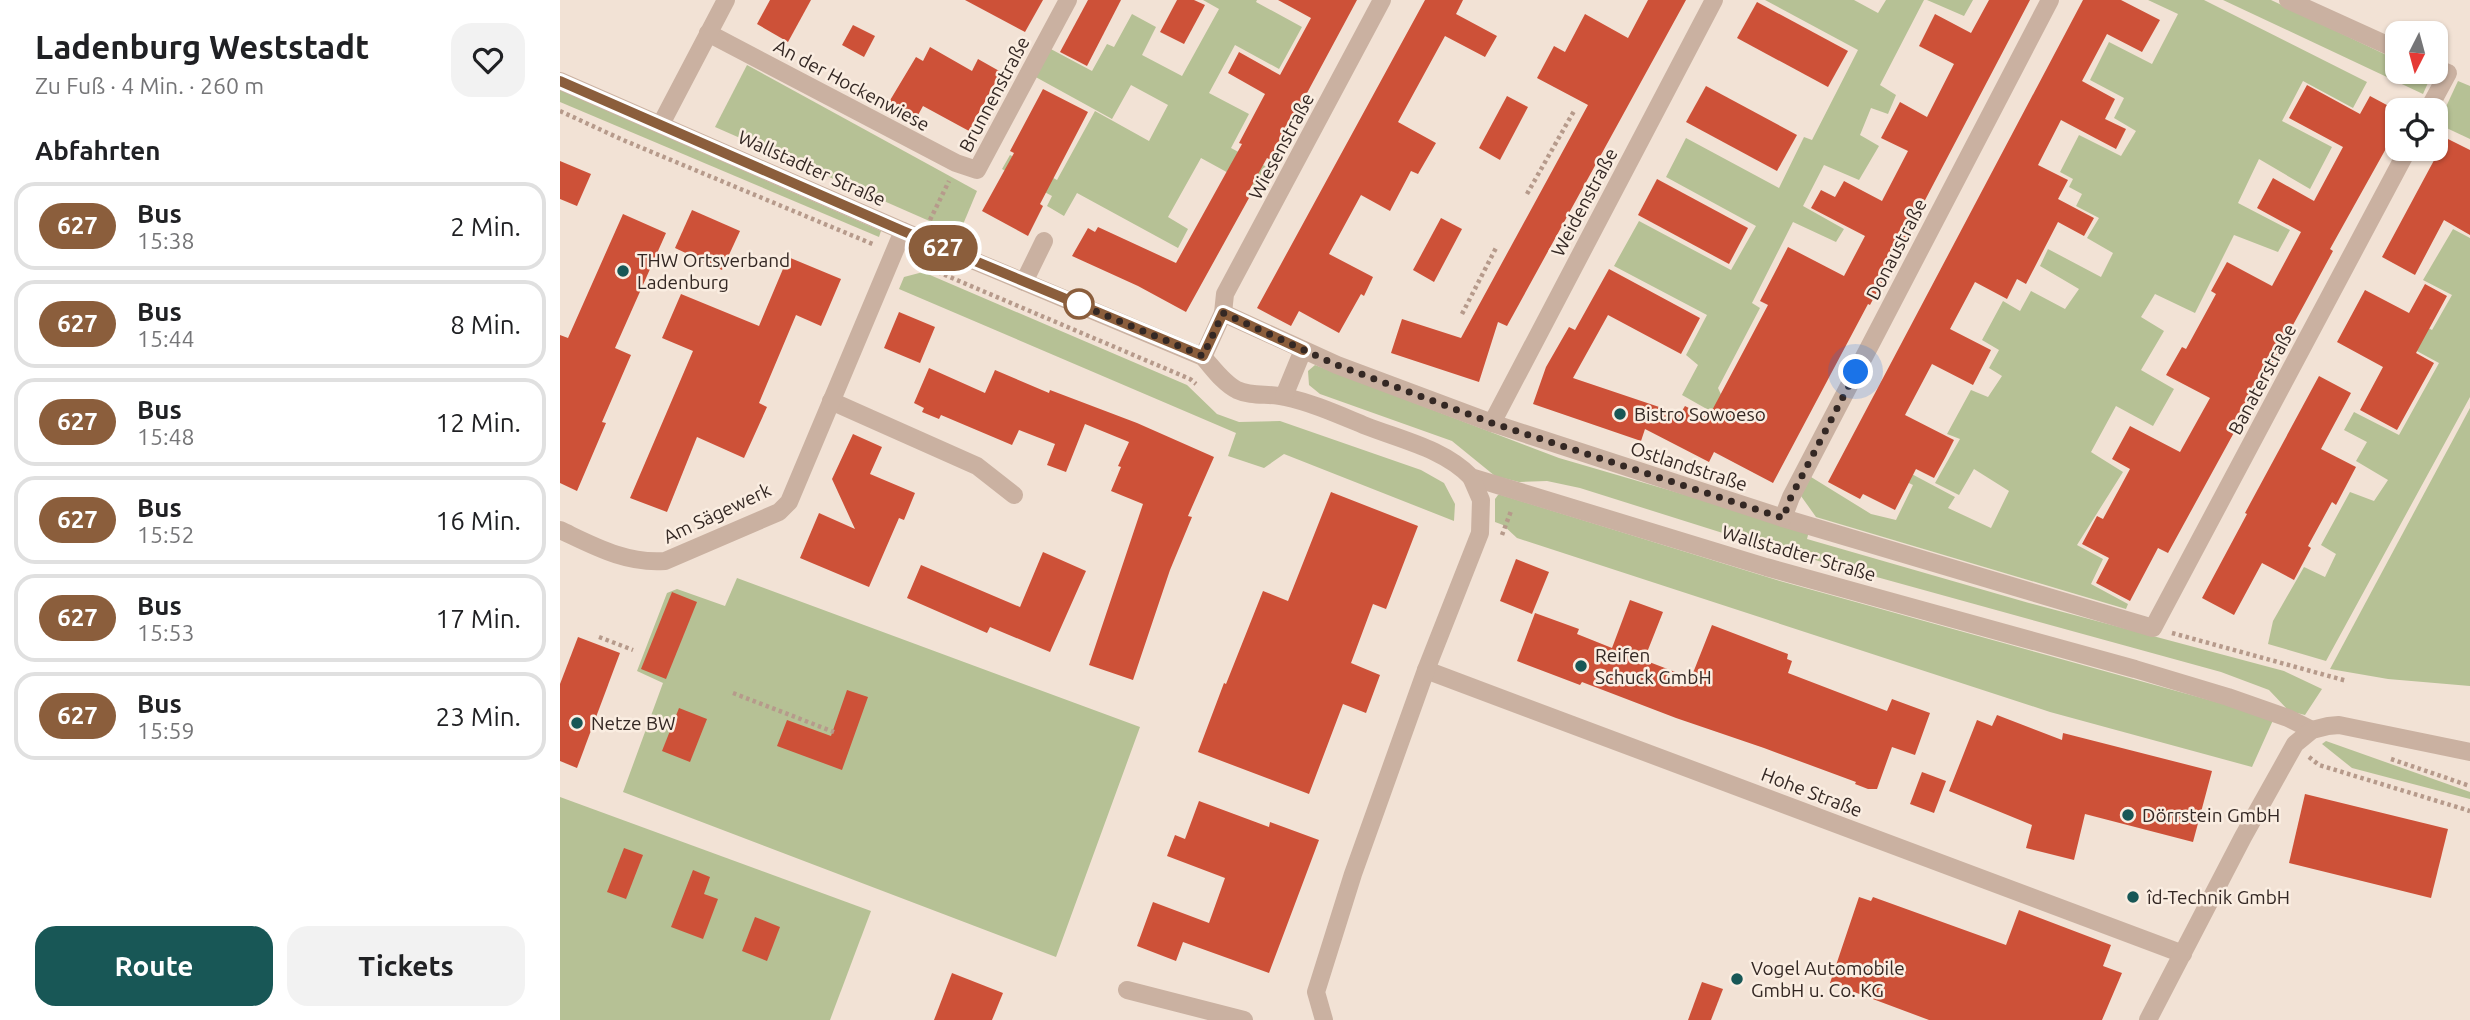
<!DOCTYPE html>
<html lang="de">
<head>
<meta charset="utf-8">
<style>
	:root { --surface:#fff; --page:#f2f2f2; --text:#202124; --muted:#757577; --line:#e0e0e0; --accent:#185756 }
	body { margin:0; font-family:Ubuntu,sans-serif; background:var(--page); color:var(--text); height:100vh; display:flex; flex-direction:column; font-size:26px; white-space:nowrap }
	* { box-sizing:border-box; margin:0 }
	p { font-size:23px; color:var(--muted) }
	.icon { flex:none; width:38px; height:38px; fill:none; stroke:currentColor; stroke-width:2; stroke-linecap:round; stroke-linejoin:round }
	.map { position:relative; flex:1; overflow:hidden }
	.details { display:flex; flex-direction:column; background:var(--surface); width:560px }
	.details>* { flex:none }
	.badge { padding:0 14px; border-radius:23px; font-size:24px; line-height:46px }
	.needle { width:46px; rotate:186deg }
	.buttons { position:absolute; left:1825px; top:21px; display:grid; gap:14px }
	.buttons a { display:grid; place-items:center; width:63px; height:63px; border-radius:14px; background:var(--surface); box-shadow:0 2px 5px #0004; font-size:35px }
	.you { position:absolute; width:35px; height:35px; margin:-18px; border:5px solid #fff; border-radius:50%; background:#1a73e8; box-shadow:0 0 0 10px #1a73e833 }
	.map>.badge { position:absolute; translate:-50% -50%; box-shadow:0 0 0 4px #fff }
	h2 { padding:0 35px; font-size:26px; line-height:63px }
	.round { display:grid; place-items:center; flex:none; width:74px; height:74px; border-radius:21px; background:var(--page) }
	.headline { display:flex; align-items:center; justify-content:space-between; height:119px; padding:0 35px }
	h1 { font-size:33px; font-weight:600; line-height:52px }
	.primary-button { display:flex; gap:14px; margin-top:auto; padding:14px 35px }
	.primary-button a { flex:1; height:80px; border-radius:21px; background:var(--accent); color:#fff; font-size:28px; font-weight:600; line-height:80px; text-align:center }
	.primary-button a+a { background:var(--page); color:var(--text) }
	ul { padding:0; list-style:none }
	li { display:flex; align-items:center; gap:21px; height:88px; margin:0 14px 10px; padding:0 21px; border:4px solid var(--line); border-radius:21px }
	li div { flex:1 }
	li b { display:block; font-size:26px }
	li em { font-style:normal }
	li .badge { min-width:77px; font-weight:700; text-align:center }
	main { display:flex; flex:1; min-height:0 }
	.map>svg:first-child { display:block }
	.green { fill:#b6c195 }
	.building { fill:#cd5138 }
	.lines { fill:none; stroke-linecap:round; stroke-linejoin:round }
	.path { stroke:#b69a8b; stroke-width:4.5; stroke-dasharray:3.5 3.5; stroke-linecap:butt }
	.minor { stroke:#cab1a1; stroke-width:18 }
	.line-casing { stroke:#fff; stroke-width:16 }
	.line { stroke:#8b5e3c; stroke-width:10 }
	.walk { stroke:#342824; stroke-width:7; stroke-dasharray:0 12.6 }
	.poi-dot { fill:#185756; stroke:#faede1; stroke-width:2.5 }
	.stop-dot { fill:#fff; stroke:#8b5e3c; stroke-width:3.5 }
	.labels { text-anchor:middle; stroke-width:5; stroke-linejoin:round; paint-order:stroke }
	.street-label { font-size:19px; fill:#342824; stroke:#faede1 }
	.poi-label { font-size:19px; fill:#342824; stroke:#faede1; text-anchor:start }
</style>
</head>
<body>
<main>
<section class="details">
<div class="headline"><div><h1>Ladenburg Weststadt</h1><p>Zu Fuß · 4 Min. · 260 m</p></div><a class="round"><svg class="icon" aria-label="heart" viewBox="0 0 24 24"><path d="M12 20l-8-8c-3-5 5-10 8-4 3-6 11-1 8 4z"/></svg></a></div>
<h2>Abfahrten</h2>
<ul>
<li><span class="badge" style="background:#8b5e3c;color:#fff">627</span><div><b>Bus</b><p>15:38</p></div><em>2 Min.</em></li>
<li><span class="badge" style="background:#8b5e3c;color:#fff">627</span><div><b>Bus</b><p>15:44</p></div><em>8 Min.</em></li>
<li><span class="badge" style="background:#8b5e3c;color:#fff">627</span><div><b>Bus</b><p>15:48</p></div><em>12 Min.</em></li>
<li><span class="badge" style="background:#8b5e3c;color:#fff">627</span><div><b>Bus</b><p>15:52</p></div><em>16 Min.</em></li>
<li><span class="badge" style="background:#8b5e3c;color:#fff">627</span><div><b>Bus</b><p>15:53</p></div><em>17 Min.</em></li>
<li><span class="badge" style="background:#8b5e3c;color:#fff">627</span><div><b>Bus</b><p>15:59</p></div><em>23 Min.</em></li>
</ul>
<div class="primary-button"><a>Route</a><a>Tickets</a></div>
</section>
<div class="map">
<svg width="1910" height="1020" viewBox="0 0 1910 1020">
	<rect width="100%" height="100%" fill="#f2e2d5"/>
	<g class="green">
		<path d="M643 0H697L696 2 742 27 719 69 675 45 649 93 689 114 671 148 716 172 705 193 641 158 608 217 628 229 618 248 517 193 504 216 487 206 492 196 442 169 450 155 497 180 535 111 589 141 608 105 571 85 552 119 472 75 487 47 532 71 547 44 554 47 572 14 596 27 582 55 622 76 659 9Z"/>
		<path d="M1205 0H1294L1318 13 1326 0H1364L1320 85 1336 95 1328 114 1311 108 1300 135 1319 146 1299 180 1264 165 1243 206 1284 229 1276 242 1233 222 1192 303 1200 308 1158 388 1175 425 1122 395 1138 365 1126 355 1147 315 1054 266 1079 221 1171 270 1196 226 1106 177 1126 138 1219 188 1244 137 1252 140 1298 50Z"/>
		<path d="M1367 0H1413L1404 16Z"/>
		<path d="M1588 0H1644L1807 82 1793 108 1743 81 1722 121 1772 147 1750 189 1699 159 1678 203 1730 230 1718 252 1674 235 1635 313 1595 294 1581 317 1604 331 1581 370 1614 389 1593 426 1556 406 1531 452 1563 472 1517 545 1543 559 1531 584 1568 604 1566 609 1256 517 1241 496 1251 477 1311 514 1336 520 1353 485 1324 471 1331 463 1395 497 1388 508 1431 528 1449 491 1414 469 1399 495 1375 483 1400 439 1387 434 1411 390 1428 397 1442 376 1429 368 1439 350 1422 340 1443 301 1460 311 1471 291 1505 309 1519 289 1480 266 1488 249 1541 277 1553 253 1527 238 1539 218 1516 206 1522 194 1509 187 1513 179 1500 172 1519 135 1561 156 1576 131 1554 118 1564 98 1530 80 1549 42 1592 64 1618 14Z"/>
		<path d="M1663 0H1711L1837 60 1838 72H1863L1871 76 1863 94Z"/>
		<path d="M187 65 417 191 399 234 155 127Z"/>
		<path d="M1898 81 1910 86V139L1878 124Z"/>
		<path d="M0 90 321 231 319 237 0 102Z"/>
		<path d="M1893 229 1910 238V397L1766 661 1708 644 1713 621 1744 567 1765 577 1776 554 1761 545 1790 492 1814 501 1828 480 1796 461 1807 442 1784 430 1794 412 1839 435 1879 363 1829 336 1840 314 1872 330 1892 295 1863 280Z"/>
		<path d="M363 272 627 385 657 414 679 422 720 421 861 470 884 483 895 504 894 521 724 454 704 468 668 456 676 433 339 289 344 277Z"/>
		<path d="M755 365 999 458 1249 531 1247 539 1469 603 1724 671 1762 689 1745 715 1729 711 1709 690 1661 672 1204 546 1020 488 987 481 959 482 935 476 892 441 760 394 749 385 748 371Z"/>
		<path d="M1910 408V686L1828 679 1770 669Z"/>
		<path d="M938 495H941L1220 581 1714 718 1692 767 1490 712 957 538 943 525 935 522V499Z"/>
		<path d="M177 578 580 727 496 957 63 792 103 683 77 671 107 593 117 589 165 606Z"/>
		<path d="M1766 741 1910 792V799L1792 768 1762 744Z"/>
		<path d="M0 797 311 911 270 1020H0Z"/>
	</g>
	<g class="building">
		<path d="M210 0H251L228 42 197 24Z"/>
		<path d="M405 0H483L465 32Z"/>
		<path d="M528 0H561L527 66 500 52Z"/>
		<path d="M617 0H634L645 5 624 44 600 32Z"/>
		<path d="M718 0H797L711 160 707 158 686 196 689 198 626 312 578 286 512 256 528 228 535 232 538 227 616 263 682 144 679 143 705 94 668 73 679 52 720 75 751 18Z"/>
		<path d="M865 0H903L896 14 937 36 925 57 885 36 838 122 876 143 858 174 851 171 830 211 801 195 769 254 813 277 804 296 801 294 779 333 739 311 731 326 697 308Z"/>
		<path d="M1088 0H1126L947 326 938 322 919 382 831 353 842 319 901 338 1028 105 977 78 994 46 1005 52 1025 14 1068 38Z"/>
		<path d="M1429 0H1470L1310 305 1308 304 1213 483 1154 452 1149 462 1085 429 1081 441 973 404 986 367 1009 327 1015 330 1049 269 1140 318 1121 354 1048 315 1013 378 1120 414 1125 406 1148 418 1208 305 1200 301 1228 247 1284 276 1305 236 1251 208 1261 190 1275 197 1284 181 1322 201 1348 151 1321 138 1340 102 1367 117 1394 64 1359 46 1375 14 1411 33Z"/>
		<path d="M1523 0H1561L1600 20 1582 52 1547 34 1522 81 1555 99 1545 119 1566 129 1556 149 1501 120 1478 165 1508 180 1498 199 1534 218 1524 236 1498 222 1466 284 1457 279 1447 299 1415 282 1390 329 1431 350 1413 385 1372 364 1345 415 1394 440 1386 456 1374 478 1356 469 1335 510 1303 494 1300 499 1268 482Z"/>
		<path d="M1197 2 1288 51 1268 87 1177 38Z"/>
		<path d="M293 25 315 36 304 57 282 45Z"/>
		<path d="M370 47 412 71 418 59 441 72 409 131 363 106 357 117 329 102 356 57 363 61Z"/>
		<path d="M1747 85 1800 114 1810 96 1838 111V127L1770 249 1773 251 1745 303 1608 553 1598 548 1570 601 1536 583 1549 558 1522 544 1537 516 1543 519 1570 469 1552 459 1570 426 1620 452 1650 398 1606 375 1622 347 1626 349 1656 294 1651 291 1667 262 1712 286 1741 232 1697 208 1713 178 1754 201 1783 147 1729 118Z"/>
		<path d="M1146 86 1237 135 1217 171 1126 122Z"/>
		<path d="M483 89 528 112 480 204 483 206 468 236 422 211 454 153 450 151Z"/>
		<path d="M947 96 968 107 940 160 919 148Z"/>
		<path d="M1886 138 1910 150V235L1884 220 1855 275 1822 257Z"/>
		<path d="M0 161 31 174 17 206 0 199Z"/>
		<path d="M1097 179 1188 228 1169 264 1078 215Z"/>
		<path d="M132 210 180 231 162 270 115 248Z"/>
		<path d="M63 214 106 233 55 348 71 355 42 422 46 423 17 491 0 483V335L8 338Z"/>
		<path d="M881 218 902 229 874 282 853 270Z"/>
		<path d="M228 257 281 279 261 326 236 315 199 403 207 407 184 458 137 437 107 512 70 498 133 351 102 338 121 294 199 326Z"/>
		<path d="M1865 284 1887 296 1856 353 1874 363 1837 430 1800 410 1823 367 1777 342 1805 290 1849 313Z"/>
		<path d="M339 312 375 327 360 363 324 348Z"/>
		<path d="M369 368 425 393 435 370 489 393 490 390 577 423 654 457 628 516 632 517 610 570 573 680 529 665 583 504 551 491 561 467 558 466 569 442 525 424 506 472 487 465 495 444 459 430 452 445 381 415 379 419 362 412 364 408 354 403Z"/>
		<path d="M1759 376 1791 393 1761 449 1796 467 1776 505 1772 502 1748 546 1751 548 1734 580 1702 563 1674 615 1642 598 1687 514 1685 513Z"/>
		<path d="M293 434 322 447 310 474 355 493 344 520 339 518 309 587 240 558 259 513 295 529 272 479Z"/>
		<path d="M771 492 858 526 826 609 813 604 791 663 820 675 806 713 783 704 749 794 638 752 664 683 666 684 703 591 728 601Z"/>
		<path d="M483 552 526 571 490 652 430 627 427 633 347 598 361 565 460 607Z"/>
		<path d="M956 559 989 572 972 614 940 601Z"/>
		<path d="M112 592 137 602 106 679 81 669Z"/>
		<path d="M1070 600 1103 612 1084 660 1131 678 1152 625 1228 654 1227 659 1232 661 1228 673 1327 711 1332 699 1370 713 1355 755 1332 747 1317 789H1308L1295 784 1296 782 1204 748 1116 718 1022 682 1020 685 957 661 975 613 1019 629 1017 634 1052 648Z"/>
		<path d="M18 637 60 653 17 768 0 761V684Z"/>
		<path d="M287 690 308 697 282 770 217 746 227 720 271 736Z"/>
		<path d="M119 708 147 719 130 762 102 751Z"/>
		<path d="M1437 715 1502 740 1503 733 1652 771 1633 842 1525 814 1514 860 1466 848 1472 825 1389 791 1417 720 1432 726Z"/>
		<path d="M1362 772 1386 781 1374 813 1350 804Z"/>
		<path d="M1745 794 1888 829 1871 898 1729 863Z"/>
		<path d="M639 801 709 827 710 822 759 840 709 973 623 942 616 961 577 946 593 902 649 923 665 878 607 856 615 835 625 839Z"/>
		<path d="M64 848 83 855 66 899 47 892Z"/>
		<path d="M133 870 150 877 144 894 158 899 143 939 111 927Z"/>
		<path d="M1299 897 1311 901 1313 897 1446 945 1459 910 1551 945 1543 966 1562 973 1542 1020H1369L1270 983Z"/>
		<path d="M195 917 220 927 207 961 182 951Z"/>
		<path d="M392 973 443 993 432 1020H374Z"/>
		<path d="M1142 982 1163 989 1151 1020H1128Z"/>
	</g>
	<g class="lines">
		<g class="path">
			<path d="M0 111 63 140 315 245"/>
			<path d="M967 194 1014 111"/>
			<path d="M370 220 389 181"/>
			<path d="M352 261 630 379 636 384"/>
			<path d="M902 314 937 246"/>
			<path d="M942 535 951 511"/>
			<path d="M1612 633 1787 681"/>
			<path d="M39 637 73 650"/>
			<path d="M173 693 274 732"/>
			<path d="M1749 757 1759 765 1910 811"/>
			<path d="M1831 759 1910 786"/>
		</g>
		<g class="minor">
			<path d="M1728 0 1838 50"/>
			<path d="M148 33 396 163 417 170 508 0"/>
			<path d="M0 81 343 231 643 357C653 368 663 383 677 390 692 397 709 393 725 397 753 403 779 415 806 426 842 440 884 449 911 477L1206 567 1575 669 1668 697 1728 718 1752 730"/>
			<path d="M1868 110 1888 73 1876 68"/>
			<path d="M101 124 166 0"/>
			<path d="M464 282 484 241"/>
			<path d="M663 313 777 365 932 423 1223 518 1593 628 1848 149"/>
			<path d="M643 357 663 313 665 294 822 0"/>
			<path d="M724 396 743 350"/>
			<path d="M271 401 417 466 454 495"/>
			<path d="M932 423 1154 0"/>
			<path d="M1223 518 1231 497 1490 0"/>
			<path d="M0 530C34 546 66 564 105 561L219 512 229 502 343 231"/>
			<path d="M866 670 1623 954"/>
			<path d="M567 990 684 1020"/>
			<path d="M764 1020 756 992 793 874 866 670 920 533 921 500 911 477"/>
			<path d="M1588 1020 1683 837 1735 744 1752 730 1768 726 1779 725 1910 752"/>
		</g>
	</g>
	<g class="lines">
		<g class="line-casing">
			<path id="line" d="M0 81 343 231 643 356 663 313 743 350"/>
		</g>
		<use href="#line" class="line"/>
		<path class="walk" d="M519 304 516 303 643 356 663 313 777 365 932 423 1223 518 1231 497 1296 372"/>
	</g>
	<g class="poi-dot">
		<circle cx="63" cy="271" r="7"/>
		<circle cx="1060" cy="414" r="7"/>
		<circle cx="1021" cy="666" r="7"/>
		<circle cx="17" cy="723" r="7"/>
		<circle cx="1568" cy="815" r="7"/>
		<circle cx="1573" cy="897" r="7"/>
		<circle cx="1177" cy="979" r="7"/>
	</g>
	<circle class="stop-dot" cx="519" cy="304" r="14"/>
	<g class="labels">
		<g class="street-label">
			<text transform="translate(292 85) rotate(28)" y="7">An der Hockenwiese</text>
			<text transform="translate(434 94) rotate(-62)" y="7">Brunnenstraße</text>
			<text transform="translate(721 146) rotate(-62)" y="7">Wiesenstraße</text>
			<text transform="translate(252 168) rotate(24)" y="7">Wallstadter Straße</text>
			<text transform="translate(1024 202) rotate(-62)" y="7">Weidenstraße</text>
			<text transform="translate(1336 249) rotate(-63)" y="7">Donaustraße</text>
			<text transform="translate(1702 379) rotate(-62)" y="7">Banaterstraße</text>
			<text transform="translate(1129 466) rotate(18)" y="7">Ostlandstraße</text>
			<text transform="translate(157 513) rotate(-25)" y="7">Am Sägewerk</text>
			<text transform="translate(1239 553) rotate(16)" y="7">Wallstadter Straße</text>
			<text transform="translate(1252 792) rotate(21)" y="7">Hohe Straße</text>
		</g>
		<g class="poi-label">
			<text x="77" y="267">THW Ortsverband<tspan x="77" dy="22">Ladenburg</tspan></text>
			<text x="1074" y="421">Bistro Sowoeso</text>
			<text x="1035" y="662">Reifen<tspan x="1035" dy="22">Schuck GmbH</tspan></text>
			<text x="31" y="730">Netze BW</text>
			<text x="1582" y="822">Dörrstein GmbH</text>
			<text x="1587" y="904">îd-Technik GmbH</text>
			<text x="1191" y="975">Vogel Automobile<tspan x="1191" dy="22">GmbH u. Co. KG</tspan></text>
		</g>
	</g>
</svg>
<div class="buttons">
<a><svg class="needle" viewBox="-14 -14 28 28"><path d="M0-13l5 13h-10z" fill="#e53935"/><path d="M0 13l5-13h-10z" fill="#757577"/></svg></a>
<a><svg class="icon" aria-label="locate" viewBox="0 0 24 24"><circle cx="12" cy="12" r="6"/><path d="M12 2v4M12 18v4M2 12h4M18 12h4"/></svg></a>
</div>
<div class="you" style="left:1296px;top:372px"></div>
<b class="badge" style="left:383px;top:248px;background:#8b5e3c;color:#fff">627</b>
</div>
</main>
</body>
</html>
